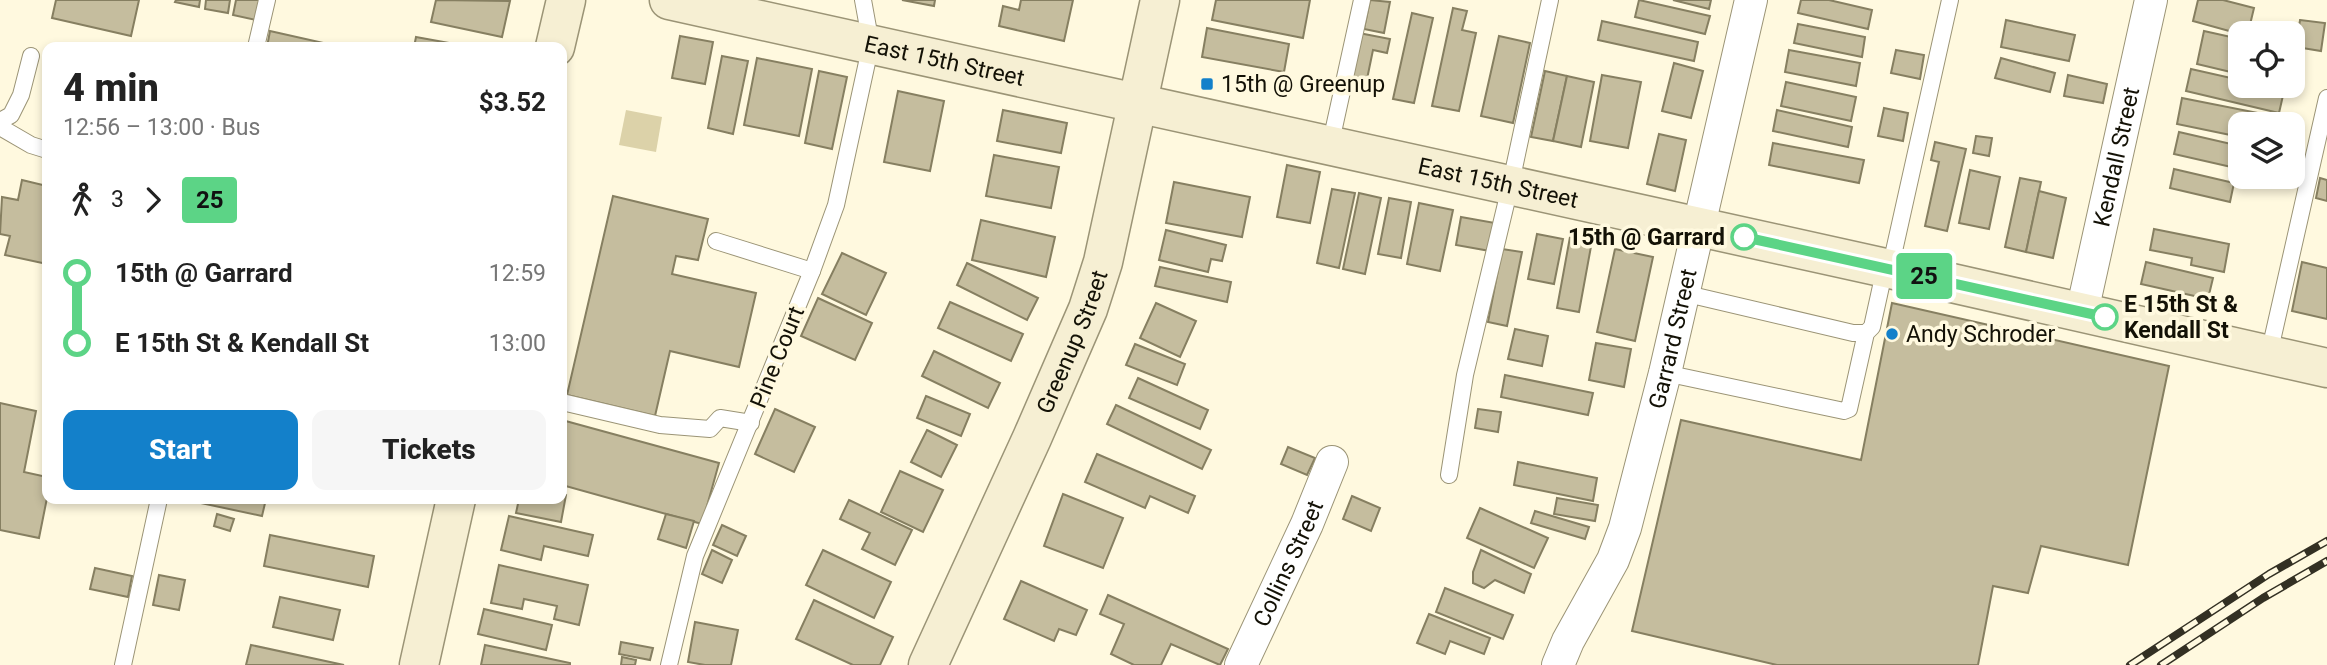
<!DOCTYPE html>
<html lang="en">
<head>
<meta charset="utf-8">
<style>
	:root { --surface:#fff; --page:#f6f6f6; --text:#222; --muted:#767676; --accent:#1380ca }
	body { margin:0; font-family:Roboto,sans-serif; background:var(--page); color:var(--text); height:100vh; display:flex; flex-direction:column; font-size:26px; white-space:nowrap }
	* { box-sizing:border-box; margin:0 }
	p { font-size:23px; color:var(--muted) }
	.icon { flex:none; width:38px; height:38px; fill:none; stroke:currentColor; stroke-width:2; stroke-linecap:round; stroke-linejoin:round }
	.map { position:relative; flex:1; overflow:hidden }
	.drawer { position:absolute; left:42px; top:42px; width:525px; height:462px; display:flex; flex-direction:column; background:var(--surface); border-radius:14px; box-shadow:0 4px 10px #0003 }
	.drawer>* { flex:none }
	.badge { padding:0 14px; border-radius:5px; font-size:24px; line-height:46px }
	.tools { position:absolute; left:2228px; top:21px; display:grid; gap:14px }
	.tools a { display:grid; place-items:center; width:77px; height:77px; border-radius:14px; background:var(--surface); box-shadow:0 4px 10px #0003; font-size:35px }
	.map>.badge { position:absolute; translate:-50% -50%; box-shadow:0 0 0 4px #fff }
	.legs { display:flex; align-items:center; gap:10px; height:77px; padding:0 21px; font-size:23px }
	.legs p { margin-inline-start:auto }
	.overview { display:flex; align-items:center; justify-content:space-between; height:119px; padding:0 21px }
	h1 { font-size:38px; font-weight:800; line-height:52px }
	.button { display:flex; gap:14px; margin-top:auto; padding:14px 21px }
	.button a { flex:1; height:80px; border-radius:14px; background:var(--accent); color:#fff; font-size:28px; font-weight:800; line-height:80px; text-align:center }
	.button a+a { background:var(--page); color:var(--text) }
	ul { padding:0 21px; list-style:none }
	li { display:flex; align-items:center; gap:24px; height:70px; font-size:26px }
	li i { display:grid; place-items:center; width:10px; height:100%; margin:0 9px; background:currentColor }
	li i::after { content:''; width:18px; height:18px; margin:-9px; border:5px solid; border-radius:50%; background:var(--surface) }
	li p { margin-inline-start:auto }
	li:first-child i { background:linear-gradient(#0000 50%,currentColor 0) }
	li:last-child i { background:linear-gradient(currentColor 50%,#0000 0) }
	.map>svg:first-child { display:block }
	.green { fill:#dcd2a9 }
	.building { fill:#c5bd9e; stroke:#867f61; stroke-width:2 }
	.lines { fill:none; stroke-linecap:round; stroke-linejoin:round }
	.lane-casing { stroke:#9b9476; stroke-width:18 }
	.street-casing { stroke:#9b9476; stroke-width:34 }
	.secondary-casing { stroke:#9b9476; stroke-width:41 }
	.lane { stroke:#fff; stroke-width:16 }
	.street { stroke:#fff; stroke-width:32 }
	.secondary { stroke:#f6efd3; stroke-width:38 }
	.rail-casing { stroke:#333023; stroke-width:8 }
	.rail { stroke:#fff9df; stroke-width:5; stroke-dasharray:16; stroke-linecap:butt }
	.line-1-casing { stroke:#fff; stroke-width:16 }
	.line-1 { stroke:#5cd486; stroke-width:10 }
	.poi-dot { fill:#1380ca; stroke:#fff9df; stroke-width:2.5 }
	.stop-1-dot { fill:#fff; stroke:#5cd486; stroke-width:3.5 }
	.labels { text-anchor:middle; stroke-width:7; stroke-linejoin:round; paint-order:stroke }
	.street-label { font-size:23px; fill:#131106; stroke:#fff9df }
	.poi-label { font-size:23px; fill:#131106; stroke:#fff9df; text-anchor:start }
	.stop-label { font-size:23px; font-weight:bold; fill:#131106; stroke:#fff9df; text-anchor:end }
</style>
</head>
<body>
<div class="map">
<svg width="2327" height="665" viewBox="0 0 2327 665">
	<rect width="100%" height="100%" fill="#fff9df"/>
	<path class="green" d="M626 110 662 117 656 152 619 145Z"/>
	<g class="building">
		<path d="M56 0H139L131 36 52 18Z"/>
		<path d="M176 0H200L199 7 175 2Z"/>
		<path d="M206 0H230L228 13 205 9Z"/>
		<path d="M236 0H260L256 20 233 15Z"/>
		<path d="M436 0 510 1 502 37 431 22Z"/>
		<path d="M902 0H935L934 6Z"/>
		<path d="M1021 0H1073L1064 41 999 26 1003 6 1019 10Z"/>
		<path d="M1216 0H1310L1303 38 1212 20Z"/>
		<path d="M1370 0 1390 2 1384 33 1364 29Z"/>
		<path d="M1639 0 1710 16 1705 34 1635 17Z"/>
		<path d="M1673 0H1711L1709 9Z"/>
		<path d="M1801 0H1829L1872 10 1868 29 1798 13Z"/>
		<path d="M2198 0H2223L2254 8 2248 33 2240 34 2193 21Z"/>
		<path d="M1453 8 1467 11 1462 30 1476 33 1459 111 1432 106Z"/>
		<path d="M1412 13 1433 18 1414 103 1393 99Z"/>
		<path d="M2006 20 2075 35 2069 61 2001 47Z"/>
		<path d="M2300 20 2325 23 2321 51 2296 47Z"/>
		<path d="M1602 21 1698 42 1694 61 1598 40Z"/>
		<path d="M1798 24 1865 37 1862 57 1794 43Z"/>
		<path d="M1207 28 1289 44 1284 72 1202 57Z"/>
		<path d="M270 31 328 44V47H267Z"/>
		<path d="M2204 31 2240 39 2239 74 2197 64Z"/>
		<path d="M1359 33 1390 39 1387 53 1373 50 1367 79 1350 76Z"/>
		<path d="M680 36 713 42 705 84 672 78Z"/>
		<path d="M1499 36 1530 43 1513 123 1481 116Z"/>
		<path d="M416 37 471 47H414Z"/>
		<path d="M1789 50 1860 63 1856 86 1785 72Z"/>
		<path d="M1896 50 1924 55 1920 79 1891 73Z"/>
		<path d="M722 56 748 61 733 134 708 128Z"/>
		<path d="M757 58 812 69 799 136 744 125Z"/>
		<path d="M2001 58 2055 73 2050 92 1995 78Z"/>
		<path d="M1674 63 1703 71 1691 118 1662 111Z"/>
		<path d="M2191 69 2240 80V86H2262L2284 91 2279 113 2186 91Z"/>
		<path d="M819 71 847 77 832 149 805 143Z"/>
		<path d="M1545 71 1567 76 1553 141 1531 137Z"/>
		<path d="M1602 75 1641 82 1628 148 1590 141Z"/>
		<path d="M2068 75 2107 84 2103 103 2064 96Z"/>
		<path d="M1567 76 1594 82 1581 147 1553 141Z"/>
		<path d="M1786 82 1856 97 1851 121 1781 106Z"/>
		<path d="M898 91 944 101 930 171 884 162Z"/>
		<path d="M2182 98 2258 113 2256 124H2240V137L2177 124Z"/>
		<path d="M1884 108 1908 113 1903 141 1878 136Z"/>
		<path d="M1003 110 1067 123 1061 153 997 141Z"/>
		<path d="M1777 110 1852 127 1848 147 1773 131Z"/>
		<path d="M2179 132 2240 146V169L2174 154Z"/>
		<path d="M1659 134 1686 140 1675 191 1647 184Z"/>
		<path d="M1976 136 1992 138 1989 156 1973 153Z"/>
		<path d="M1935 142 1966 149 1947 231 1925 226 1939 162 1931 160Z"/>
		<path d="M1773 143 1864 160 1859 183 1769 165Z"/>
		<path d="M994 155 1059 167 1051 208 986 196Z"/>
		<path d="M2295 164 2305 166 2303 177 2293 175Z"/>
		<path d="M1287 165 1320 172 1310 223 1277 217Z"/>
		<path d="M2174 169 2234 183 2230 202 2170 188Z"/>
		<path d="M1970 170 2000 177 1989 229 1959 223Z"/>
		<path d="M2020 178 2041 182 2026 252 2005 247Z"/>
		<path d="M2320 178 2327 180V201L2316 198Z"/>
		<path d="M22 180 47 186V264L5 255 10 236 0 234 2 197 18 200Z"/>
		<path d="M1174 182 1250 197 1242 237 1166 223Z"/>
		<path d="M1332 189 1355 193 1339 268 1317 263Z"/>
		<path d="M2039 191 2066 198 2053 258 2026 252Z"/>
		<path d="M1359 193 1381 198 1365 274 1343 269Z"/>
		<path d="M613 196 708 219 698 260 676 256 672 274 756 293 739 367 670 351 655 416 567 395Z"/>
		<path d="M1389 198 1411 202 1401 258 1378 254Z"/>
		<path d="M1419 203 1453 210 1440 271 1407 264Z"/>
		<path d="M1461 217 1495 223 1490 251 1456 245Z"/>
		<path d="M981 220 1055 237 1046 277 972 260Z"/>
		<path d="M2154 229 2229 244 2224 272 2191 265 2192 258 2150 250Z"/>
		<path d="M1166 230 1226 245 1222 261 1211 259 1208 272 1159 260Z"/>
		<path d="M1537 234 1563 239 1554 284 1528 279Z"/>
		<path d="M1570 237 1592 241 1579 312 1557 308Z"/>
		<path d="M1502 249 1522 252 1507 326 1488 322Z"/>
		<path d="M1615 249 1653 257 1635 341 1597 332Z"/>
		<path d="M842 253 886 273 866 315 822 294Z"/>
		<path d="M2146 262 2213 278 2208 299 2141 284Z"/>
		<path d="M2302 262 2327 268V319L2292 311Z"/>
		<path d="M967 263 1038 298 1027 320 957 285Z"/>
		<path d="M1160 267 1231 282 1227 302 1155 286Z"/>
		<path d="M818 298 872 323 855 360 801 336Z"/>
		<path d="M950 302 1023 334 1011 361 938 328Z"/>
		<path d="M1156 303 1196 321 1180 357 1140 338Z"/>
		<path d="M1892 303 2169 366 2128 565 2041 546 2028 593 1993 586 1978 665H1777L1632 631 1681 420 1861 460Z"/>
		<path d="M1515 329 1548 336 1542 366 1508 359Z"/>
		<path d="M1596 343 1631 349 1624 387 1589 380Z"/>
		<path d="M1135 344 1185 364 1177 385 1126 365Z"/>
		<path d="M934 351 1000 383 988 408 922 376Z"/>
		<path d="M1505 375 1593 393 1588 415 1501 397Z"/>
		<path d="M1138 378 1208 410 1200 429 1129 398Z"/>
		<path d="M926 396 970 414 961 436 917 418Z"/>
		<path d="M0 403 36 411 24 472 47 477V498L39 538 0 530Z"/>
		<path d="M1116 405 1211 450 1202 469 1107 424Z"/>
		<path d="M775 409 815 427 794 472 755 454Z"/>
		<path d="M1478 409 1501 412 1498 432 1475 428Z"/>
		<path d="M562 420 719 463 702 524 562 485Z"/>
		<path d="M927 430 957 445 941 477 911 462Z"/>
		<path d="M1288 447 1315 458 1307 475 1281 464Z"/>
		<path d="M1097 454 1195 496 1188 513 1150 496 1145 508 1085 482Z"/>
		<path d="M1518 462 1597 478 1593 501 1514 485Z"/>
		<path d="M900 471 943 490 923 532 881 512Z"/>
		<path d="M562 494 566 495 561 522 516 513 519 499H562Z"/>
		<path d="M1063 494 1123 518 1103 568 1044 546Z"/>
		<path d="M1352 496 1380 508 1371 531 1343 519Z"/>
		<path d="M1557 498 1598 505 1595 521 1554 514Z"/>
		<path d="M182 499H266L262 516Z"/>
		<path d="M849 500 912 530 895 565 862 549 870 533 840 519Z"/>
		<path d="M1480 508 1548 538 1534 568 1467 538Z"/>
		<path d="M1535 511 1589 527 1585 539 1531 523Z"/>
		<path d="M217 514 234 519 230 531 214 526Z"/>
		<path d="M666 514 694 521 686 548 658 539Z"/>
		<path d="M509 516 593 535 588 556 544 546 541 560 501 550Z"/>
		<path d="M722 525 746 536 737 556 713 545Z"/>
		<path d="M270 535 374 556 368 587 264 566Z"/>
		<path d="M712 550 732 560 722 583 702 574Z"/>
		<path d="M823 550 891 582 874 618 806 585Z"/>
		<path d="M1481 550 1531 574 1524 593 1495 580 1484 588 1473 583V572Z"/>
		<path d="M499 565 588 585 579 625 554 619 557 606 524 599 522 609 491 603Z"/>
		<path d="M95 568 132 576 128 597 90 589Z"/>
		<path d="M159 575 185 580 179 610 153 605Z"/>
		<path d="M1021 581 1087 610 1076 635 1059 629 1054 641 1004 619Z"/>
		<path d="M1445 588 1513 615 1503 639 1436 612Z"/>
		<path d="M1108 595 1228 649 1220 665 1171 644 1161 665H1134L1111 654 1124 624 1100 614Z"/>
		<path d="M280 597 340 610 333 640 273 627Z"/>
		<path d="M814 600 893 637 880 665H853L796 639Z"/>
		<path d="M484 609 552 625 546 650 478 634Z"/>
		<path d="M1429 614 1490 638 1484 654 1450 641 1445 654 1417 643Z"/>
		<path d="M695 622 738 630 731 665H705L688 662Z"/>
		<path d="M621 642 653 648 650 660 619 654Z"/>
		<path d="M251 645 344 665H246Z"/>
		<path d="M485 645 570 663V665H481Z"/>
		<path d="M622 657 636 660 635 665H621Z"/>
	</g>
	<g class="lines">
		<g class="lane-casing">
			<g id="lane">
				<path d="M256 47 267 0"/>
				<path d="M0 121 11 115 21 95 31 56"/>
				<path d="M0 127 31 145 47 150"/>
				<path d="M1330 146 1362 0"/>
				<path d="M716 241 812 271"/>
				<path d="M1890 269 1950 0"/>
				<path d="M1683 293 1853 333H1866"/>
				<path d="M2269 354 2327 98"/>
				<path d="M1665 373 1844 411 1849 409 1866 333 1872 327 1885 268"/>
				<path d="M562 402 660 425 710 429 720 418 751 423"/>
				<path d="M1449 475 1465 375 1510 187 1550 0"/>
				<path d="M123 665 159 499"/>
				<path d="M669 665 695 556 812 271 836 205 871 44 863 0"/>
			</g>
		</g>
		<g class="street-casing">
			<g id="street">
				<path id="s1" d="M2082 312 2151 0"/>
				<path id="s2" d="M1241 665 1307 524 1332 462"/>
				<path id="s3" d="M1558 665 1568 641 1613 560 1625 528 1665 373 1751 0"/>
			</g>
		</g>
		<g class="secondary-casing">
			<g id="secondary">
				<path id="s4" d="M669 0 1890 269 2327 368"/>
				<path d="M555 47 566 0"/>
				<path d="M419 665 456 499"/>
				<path id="s5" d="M928 665 1032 438 1088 309 1103 262 1160 0"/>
			</g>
		</g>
		<use href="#lane" class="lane"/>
		<use href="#street" class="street"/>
		<use href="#secondary" class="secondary"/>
		<g class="rail-casing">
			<g id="rail">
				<path d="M2130 665 2269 574 2327 541"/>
				<path d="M2161 665 2263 598 2327 561"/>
			</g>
		</g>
		<use href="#rail" class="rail"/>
	</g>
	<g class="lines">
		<g class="line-1-casing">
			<path id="line-1" d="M1744 237 2105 317"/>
		</g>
		<use href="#line-1" class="line-1"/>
	</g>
	<g class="poi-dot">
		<rect x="1200" y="77" width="14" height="14" rx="3.5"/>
		<circle cx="1892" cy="334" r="7"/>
	</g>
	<g class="stop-1-dot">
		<circle cx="1744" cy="237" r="12"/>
		<circle cx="2105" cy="317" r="12"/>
	</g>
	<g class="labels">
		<g class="street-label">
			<text dy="8" stroke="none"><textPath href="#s4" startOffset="282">East 15th Street</textPath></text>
			<text dy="8" stroke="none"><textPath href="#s1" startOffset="159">Kendall Street</textPath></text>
			<text dy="8" stroke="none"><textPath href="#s4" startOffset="849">East 15th Street</textPath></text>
			<text dy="8" stroke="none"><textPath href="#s3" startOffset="348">Garrard Street</textPath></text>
			<text dy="8" stroke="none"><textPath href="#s5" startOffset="354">Greenup Street</textPath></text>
			<text transform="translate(777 357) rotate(-68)" y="8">Pine Court</text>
			<text dy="8" stroke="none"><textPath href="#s2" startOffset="112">Collins Street</textPath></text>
		</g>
		<g class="poi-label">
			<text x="1221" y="92">15th @ Greenup</text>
			<text x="1906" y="342">Andy Schroder</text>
		</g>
		<g class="stop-label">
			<text x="1725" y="245">15th @ Garrard</text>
			<text x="2124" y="312" text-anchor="start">E 15th St &amp;<tspan x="2124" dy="26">Kendall St</tspan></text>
		</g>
	</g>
</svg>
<div class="tools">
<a><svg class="icon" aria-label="locate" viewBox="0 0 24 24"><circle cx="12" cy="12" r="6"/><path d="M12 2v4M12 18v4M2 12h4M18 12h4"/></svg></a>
<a><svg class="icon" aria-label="layers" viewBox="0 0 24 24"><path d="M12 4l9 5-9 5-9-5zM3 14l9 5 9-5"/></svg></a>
</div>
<b class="badge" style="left:1924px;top:276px;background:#5cd486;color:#111">25</b>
<section class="drawer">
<div class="overview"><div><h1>4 min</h1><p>12:56 – 13:00 · Bus</p></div><b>$3.52</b></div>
<div class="legs"><svg class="icon" aria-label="walk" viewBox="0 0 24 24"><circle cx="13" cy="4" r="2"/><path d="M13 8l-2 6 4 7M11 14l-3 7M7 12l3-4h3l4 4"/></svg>3<svg class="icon" aria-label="forward" viewBox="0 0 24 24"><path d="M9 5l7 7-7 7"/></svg><b class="badge" style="background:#5cd486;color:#111">25</b></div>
<ul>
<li><i style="color:#5cd486"></i><b>15th @ Garrard</b><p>12:59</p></li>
<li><i style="color:#5cd486"></i><b>E 15th St &amp; Kendall St</b><p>13:00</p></li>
</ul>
<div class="button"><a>Start</a><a>Tickets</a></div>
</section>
</div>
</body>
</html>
